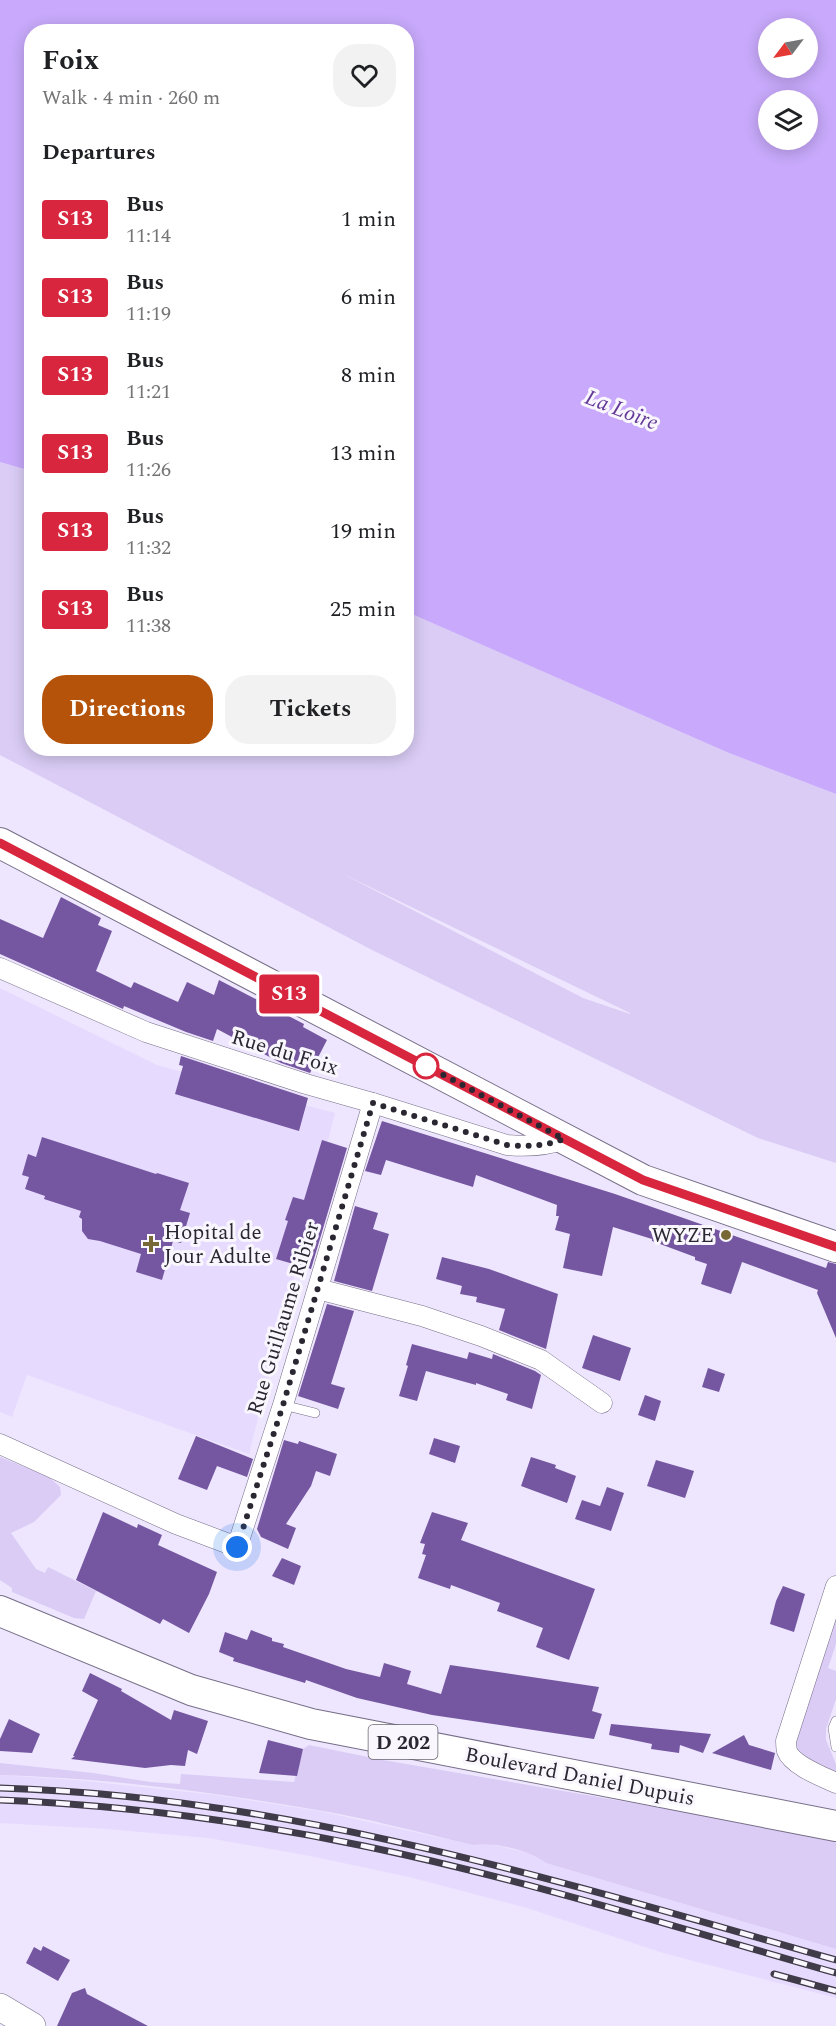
<!DOCTYPE html>
<html lang="en">
<head>
<meta charset="utf-8">
<style>
	:root { --surface:#fff; --page:#f2f2f2; --text:#202124; --muted:#757577; --accent:#b45309 }
	body { margin:0; font-family:Spectral,serif; background:var(--page); color:var(--text); height:100vh; display:flex; flex-direction:column; font-size:22px; white-space:nowrap }
	* { box-sizing:border-box; margin:0 }
	p { font-size:20px; color:var(--muted) }
	.icon { flex:none; width:33px; height:33px; fill:none; stroke:currentColor; stroke-width:2; stroke-linecap:round; stroke-linejoin:round }
	.map { position:relative; flex:1; overflow:hidden }
	.drawer { position:absolute; left:24px; top:24px; width:390px; height:732px; display:flex; flex-direction:column; background:var(--surface); border-radius:24px; box-shadow:0 3px 15px #0003 }
	.drawer>* { flex:none }
	.badge { padding:0 12px; border-radius:4px; font-size:21px; line-height:39px }
	.needle { width:39px; rotate:238deg }
	.tools { position:absolute; left:758px; top:18px; display:grid; gap:12px }
	.tools a { display:grid; place-items:center; width:60px; height:60px; border-radius:50%; background:var(--surface); box-shadow:0 3px 15px #0003; font-size:30px }
	.you { position:absolute; width:30px; height:30px; margin:-15px; border:4px solid #fff; border-radius:50%; background:#1a73e8; box-shadow:0 0 0 9px #1a73e833 }
	.map>.badge { position:absolute; translate:-50% -50%; box-shadow:0 0 0 3px #fff }
	h2 { padding:0 18px; font-size:22px; line-height:54px }
	.round { display:grid; place-items:center; flex:none; width:63px; height:63px; border-radius:24px; background:var(--page) }
	.headline { display:flex; align-items:center; justify-content:space-between; height:102px; padding:0 18px }
	h1 { font-size:28px; font-weight:700; line-height:45px }
	.button { display:flex; gap:12px; margin-top:auto; padding:12px 18px }
	.button a { flex:1; height:69px; border-radius:24px; background:var(--accent); color:#fff; font-size:24px; font-weight:700; line-height:69px; text-align:center }
	.button a+a { background:var(--page); color:var(--text) }
	ul { padding:0; list-style:none }
	li { display:flex; align-items:center; gap:18px; height:78px; padding:0 18px }
	li div { flex:1 }
	li b { display:block; font-size:22px }
	li em { font-style:normal }
	li .badge { min-width:66px; font-weight:700; text-align:center }
	.map>svg:first-child { display:block }
	.built { fill:#e7daff }
	.green { fill:#daccf5; fill-rule:evenodd }
	.water { fill:#c8a9fb; fill-rule:evenodd }
	.building { fill:#7557a1 }
	.lines { fill:none; stroke-linecap:round; stroke-linejoin:round }
	.lane-casing { stroke:#776e87; stroke-width:10 }
	.street-casing { stroke:#776e87; stroke-width:21 }
	.secondary-casing { stroke:#776e87; stroke-width:28 }
	.primary-casing { stroke:#776e87; stroke-width:32 }
	.lane { stroke:#fff; stroke-width:9 }
	.street { stroke:#fff; stroke-width:20 }
	.secondary { stroke:#fff; stroke-width:27 }
	.primary { stroke:#fff; stroke-width:30 }
	.rail-casing { stroke:#403b48; stroke-width:7 }
	.rail { stroke:#f9f7fd; stroke-width:4.5; stroke-dasharray:14; stroke-linecap:butt }
	.line-casing { stroke:#fff; stroke-width:14 }
	.line { stroke:#d7263d; stroke-width:9 }
	.walk { stroke:#2b2732; stroke-width:6; stroke-dasharray:0 10.8 }
	.stop-dot { fill:#fff; stroke:#d7263d; stroke-width:3 }
	.poi-dot { fill:#786836; stroke:#f9f7fd; stroke-width:2 }
	.labels { text-anchor:middle; stroke-width:6; stroke-linejoin:round; paint-order:stroke }
	.shield { fill:#f9f7fd; stroke:#69656f; stroke-width:1.5 }
	.shield-label { font-size:20px; font-weight:bold; fill:#2b2732 }
	.street-label { font-size:21px; fill:#2b2732; stroke:#f9f7fd }
	.poi-label { font-size:21px; fill:#2b2732; stroke:#f9f7fd; text-anchor:start }
	.water-label { font-size:22px; font-style:italic; fill:#643a98; stroke:#f9f7fd }
</style>
</head>
<body>
<div class="map">
<svg width="836" height="2026" viewBox="0 0 836 2026">
	<rect width="100%" height="100%" fill="#eee6fe"/>
	<g class="built">
		<path d="M0 988 157 1065 335 1113 249 1454 27 1375 12 1417 0 1412Z"/>
		<path d="M0 1775 76 1780 216 1795 319 1811 473 1845 486 1843 537 1855 546 1863 836 1949V1998L663 1953 527 1908 409 1877 310 1856 208 1838 107 1829 0 1823Z"/>
	</g>
	<g class="green">
		<path d="M0 462 31 471 32 748H406L407 612 729 753 836 794V1163L758 1138 374 951 0 755ZM341 873 630 1013V1014L583 998Z"/>
		<path d="M0 1457 49 1477 60 1487 61 1495 34 1522 11 1533 36 1569 45 1573 48 1567 96 1591 84 1619 74 1618 12 1592V1588L0 1580Z"/>
		<path d="M836 1598V1644L828 1668 836 1671V1699L826 1729V1740L836 1764V1776C809 1763 799 1764 793 1732Z"/>
		<path d="M309 1745 383 1760 836 1838V1949L546 1863C530 1850 494 1842 473 1845 422 1833 370 1819 317 1810 213 1792 106 1778 0 1775V1763L93 1773 150 1782 180 1784 181 1774 294 1782 303 1749Z"/>
	</g>
	<path class="water" d="M0 0H836V794L729 753 407 612 406 32H32L31 471 0 462ZM768 28H807V68H768ZM768 100H807V140H768Z"/>
	<g class="building">
		<path d="M61 897 101 918 98 925 112 931 96 971 131 988 134 982 178 1002 187 982 214 995 219 980 304 1024 303 1027 327 1040 310 1073 281 1063 217 1029 213 1041 186 1032 124 1006 123 1009 0 954V919L43 938Z"/>
		<path d="M181 1056 308 1098 299 1131 175 1094 183 1066 179 1065Z"/>
		<path d="M382 1121 615 1194 826 1268 828 1262 836 1264V1338L817 1293 818 1290 742 1262 731 1294 701 1284 707 1264 695 1260V1257L652 1241V1239L613 1227 602 1276 563 1268 570 1234 555 1230 559 1216H556L557 1205 476 1175 473 1187 386 1160 381 1175 365 1171Z"/>
		<path d="M42 1137 156 1174 157 1173 189 1183 180 1210 190 1213 181 1243 173 1241 162 1280 136 1272 141 1254 100 1241 88 1239 82 1231V1219L79 1217 81 1211 44 1199 45 1196 25 1189 29 1177 22 1175 28 1154 36 1157Z"/>
		<path d="M322 1140 347 1148 311 1269 276 1259 288 1221 285 1220 293 1197 304 1200Z"/>
		<path d="M355 1206 378 1213 373 1229 389 1234 372 1291 334 1281Z"/>
		<path d="M442 1257 489 1269 558 1294 546 1349 499 1330 505 1309 476 1302 477 1297 460 1294 462 1286 436 1279Z"/>
		<path d="M327 1304 354 1311 331 1384 345 1388 338 1409 298 1396Z"/>
		<path d="M593 1335 631 1348 620 1381 582 1368Z"/>
		<path d="M412 1344 467 1359 469 1352 492 1359 493 1354 535 1371 541 1375 532 1409 506 1400 508 1394 476 1383V1385L426 1371 417 1401 399 1396 408 1366 406 1365Z"/>
		<path d="M708 1368 725 1374 719 1392 702 1387Z"/>
		<path d="M645 1395 661 1401 655 1421 638 1415Z"/>
		<path d="M196 1436 253 1459 247 1477 217 1466 207 1490 178 1479Z"/>
		<path d="M434 1438 460 1446 455 1463 429 1454Z"/>
		<path d="M284 1440 298 1444 299 1441 337 1454 330 1476 316 1471 311 1486 286 1524 296 1528 288 1549 261 1537 257 1529Z"/>
		<path d="M531 1457 556 1465 555 1468 576 1476 567 1503 521 1486Z"/>
		<path d="M656 1460 694 1471 685 1498 647 1486Z"/>
		<path d="M607 1487 624 1493 611 1531 575 1519 582 1500 600 1506Z"/>
		<path d="M103 1512 137 1528 138 1524 162 1535 158 1545 217 1572 209 1594 189 1633 163 1619 160 1624 76 1580Z"/>
		<path d="M432 1512 468 1523 461 1540 595 1589 569 1660 536 1647 543 1628 497 1611 500 1603 451 1585 450 1589 418 1578 426 1555 422 1554 425 1544 420 1543Z"/>
		<path d="M282 1558 301 1566 294 1585 272 1576Z"/>
		<path d="M783 1586 805 1594 794 1632 770 1624 776 1601Z"/>
		<path d="M251 1630 272 1638V1641L284 1644 283 1647 346 1669 380 1677 384 1663 411 1671 407 1684 441 1694 450 1665 599 1687 592 1711 602 1714 594 1739 432 1715 357 1698 306 1680 305 1683 233 1661 234 1658 219 1652 225 1632 247 1640Z"/>
		<path d="M90 1673 122 1689 121 1691 171 1720 174 1710 208 1721 197 1754 188 1750 185 1766 171 1765 145 1768 71 1759 75 1756H73L98 1700 82 1691Z"/>
		<path d="M9 1719 40 1734 32 1753 0 1751V1739Z"/>
		<path d="M611 1724 711 1734 703 1753 680 1745 679 1753 651 1749 652 1744 609 1735Z"/>
		<path d="M744 1735 749 1745 775 1753 771 1770 712 1753Z"/>
		<path d="M268 1740 303 1749 297 1776 259 1773Z"/>
		<path d="M43 1946 70 1960 58 1981 26 1963 34 1947 41 1951Z"/>
		<path d="M85 1988 87 1994 148 2026H57L72 1993Z"/>
	</g>
	<g class="lines">
		<g class="lane-casing">
			<g id="lane">
				<path d="M283 1405 315 1413"/>
				<path d="M836 1721 833 1728 836 1747"/>
			</g>
		</g>
		<g class="street-casing">
			<g id="street">
				<path d="M0 968 146 1032 306 1084 373 1103 507 1145C528 1147 545 1146 565 1139"/>
				<path d="M318 1289 422 1316 481 1336 541 1360 602 1403"/>
				<path d="M0 1444 176 1524 237 1547 283 1405 373 1103"/>
				<path d="M836 1586 786 1741C786 1744 786 1747 787 1751 792 1765 823 1777 836 1783"/>
			</g>
		</g>
		<g class="secondary-casing">
			<path id="secondary" d="M0 2007 32 2026"/>
		</g>
		<g class="primary-casing">
			<g id="primary">
				<path d="M0 843 643 1180 836 1247"/>
				<path d="M0 1611 191 1690 311 1724 836 1826"/>
			</g>
		</g>
		<use href="#lane" class="lane"/>
		<use href="#street" class="street"/>
		<use href="#secondary" class="secondary"/>
		<use href="#primary" class="primary"/>
		<g class="rail-casing">
			<g id="rail">
				<path d="M0 1788C287 1796 562 1882 836 1960"/>
				<path d="M0 1800C122 1805 244 1821 364 1846 523 1879 679 1928 836 1973"/>
				<path d="M774 1974 836 1991"/>
			</g>
		</g>
		<use href="#rail" class="rail"/>
	</g>
	<g class="lines">
		<g class="line-casing">
			<path id="line" d="M0 843 643 1180 836 1247"/>
		</g>
		<use href="#line" class="line"/>
		<path class="walk" d="M237 1547 283 1405 373 1103 507 1145C528 1147 545 1146 564 1139L421 1063 426 1066"/>
	</g>
	<circle class="stop-dot" cx="426" cy="1066" r="12"/>
	<g class="poi-dot">
		<circle cx="726" cy="1235" r="6"/>
		<path d="M148 1235h6v6h6v6h-6v6h-6v-6h-6v-6h6z"/>
	</g>
	<g class="labels">
		<rect class="shield" x="368.5" y="1725" width="69" height="34" rx="4.5"/>
		<g class="shield-label">
			<text x="403" y="1749">D 202</text>
		</g>
		<g class="street-label">
			<text transform="translate(285 1052) rotate(17)" y="7">Rue du Foix</text>
			<text transform="translate(283 1318) rotate(-73)" y="7">Rue Guillaume Ribier</text>
			<text transform="translate(580 1776) rotate(11)" y="7">Boulevard Daniel Dupuis</text>
		</g>
		<g class="poi-label">
			<text x="164" y="1239">Hopital de<tspan x="164" dy="24">Jour Adulte</tspan></text>
			<text x="714" y="1242" text-anchor="end">WYZE</text>
		</g>
		<g class="water-label">
			<text transform="translate(622 409) rotate(21)" y="8">La Loire</text>
		</g>
	</g>
</svg>
<div class="tools">
<a><svg class="needle" viewBox="-14 -14 28 28"><path d="M0-13l5 13h-10z" fill="#e53935"/><path d="M0 13l5-13h-10z" fill="#757577"/></svg></a>
<a><svg class="icon" aria-label="layers" viewBox="0 0 24 24"><path d="M12 4l9 5-9 5-9-5zM3 14l9 5 9-5"/></svg></a>
</div>
<div class="you" style="left:237px;top:1547px"></div>
<b class="badge" style="left:289px;top:994px;background:#d7263d;color:#fff">S13</b>
<section class="drawer">
<div class="headline"><div><h1>Foix</h1><p>Walk · 4 min · 260 m</p></div><a class="round"><svg class="icon" aria-label="heart" viewBox="0 0 24 24"><path d="M12 20l-8-8c-3-5 5-10 8-4 3-6 11-1 8 4z"/></svg></a></div>
<h2>Departures</h2>
<ul>
<li><span class="badge" style="background:#d7263d;color:#fff">S13</span><div><b>Bus</b><p>11:14</p></div><em>1 min</em></li>
<li><span class="badge" style="background:#d7263d;color:#fff">S13</span><div><b>Bus</b><p>11:19</p></div><em>6 min</em></li>
<li><span class="badge" style="background:#d7263d;color:#fff">S13</span><div><b>Bus</b><p>11:21</p></div><em>8 min</em></li>
<li><span class="badge" style="background:#d7263d;color:#fff">S13</span><div><b>Bus</b><p>11:26</p></div><em>13 min</em></li>
<li><span class="badge" style="background:#d7263d;color:#fff">S13</span><div><b>Bus</b><p>11:32</p></div><em>19 min</em></li>
<li><span class="badge" style="background:#d7263d;color:#fff">S13</span><div><b>Bus</b><p>11:38</p></div><em>25 min</em></li>
</ul>
<div class="button"><a>Directions</a><a>Tickets</a></div>
</section>
</div>
</body>
</html>
